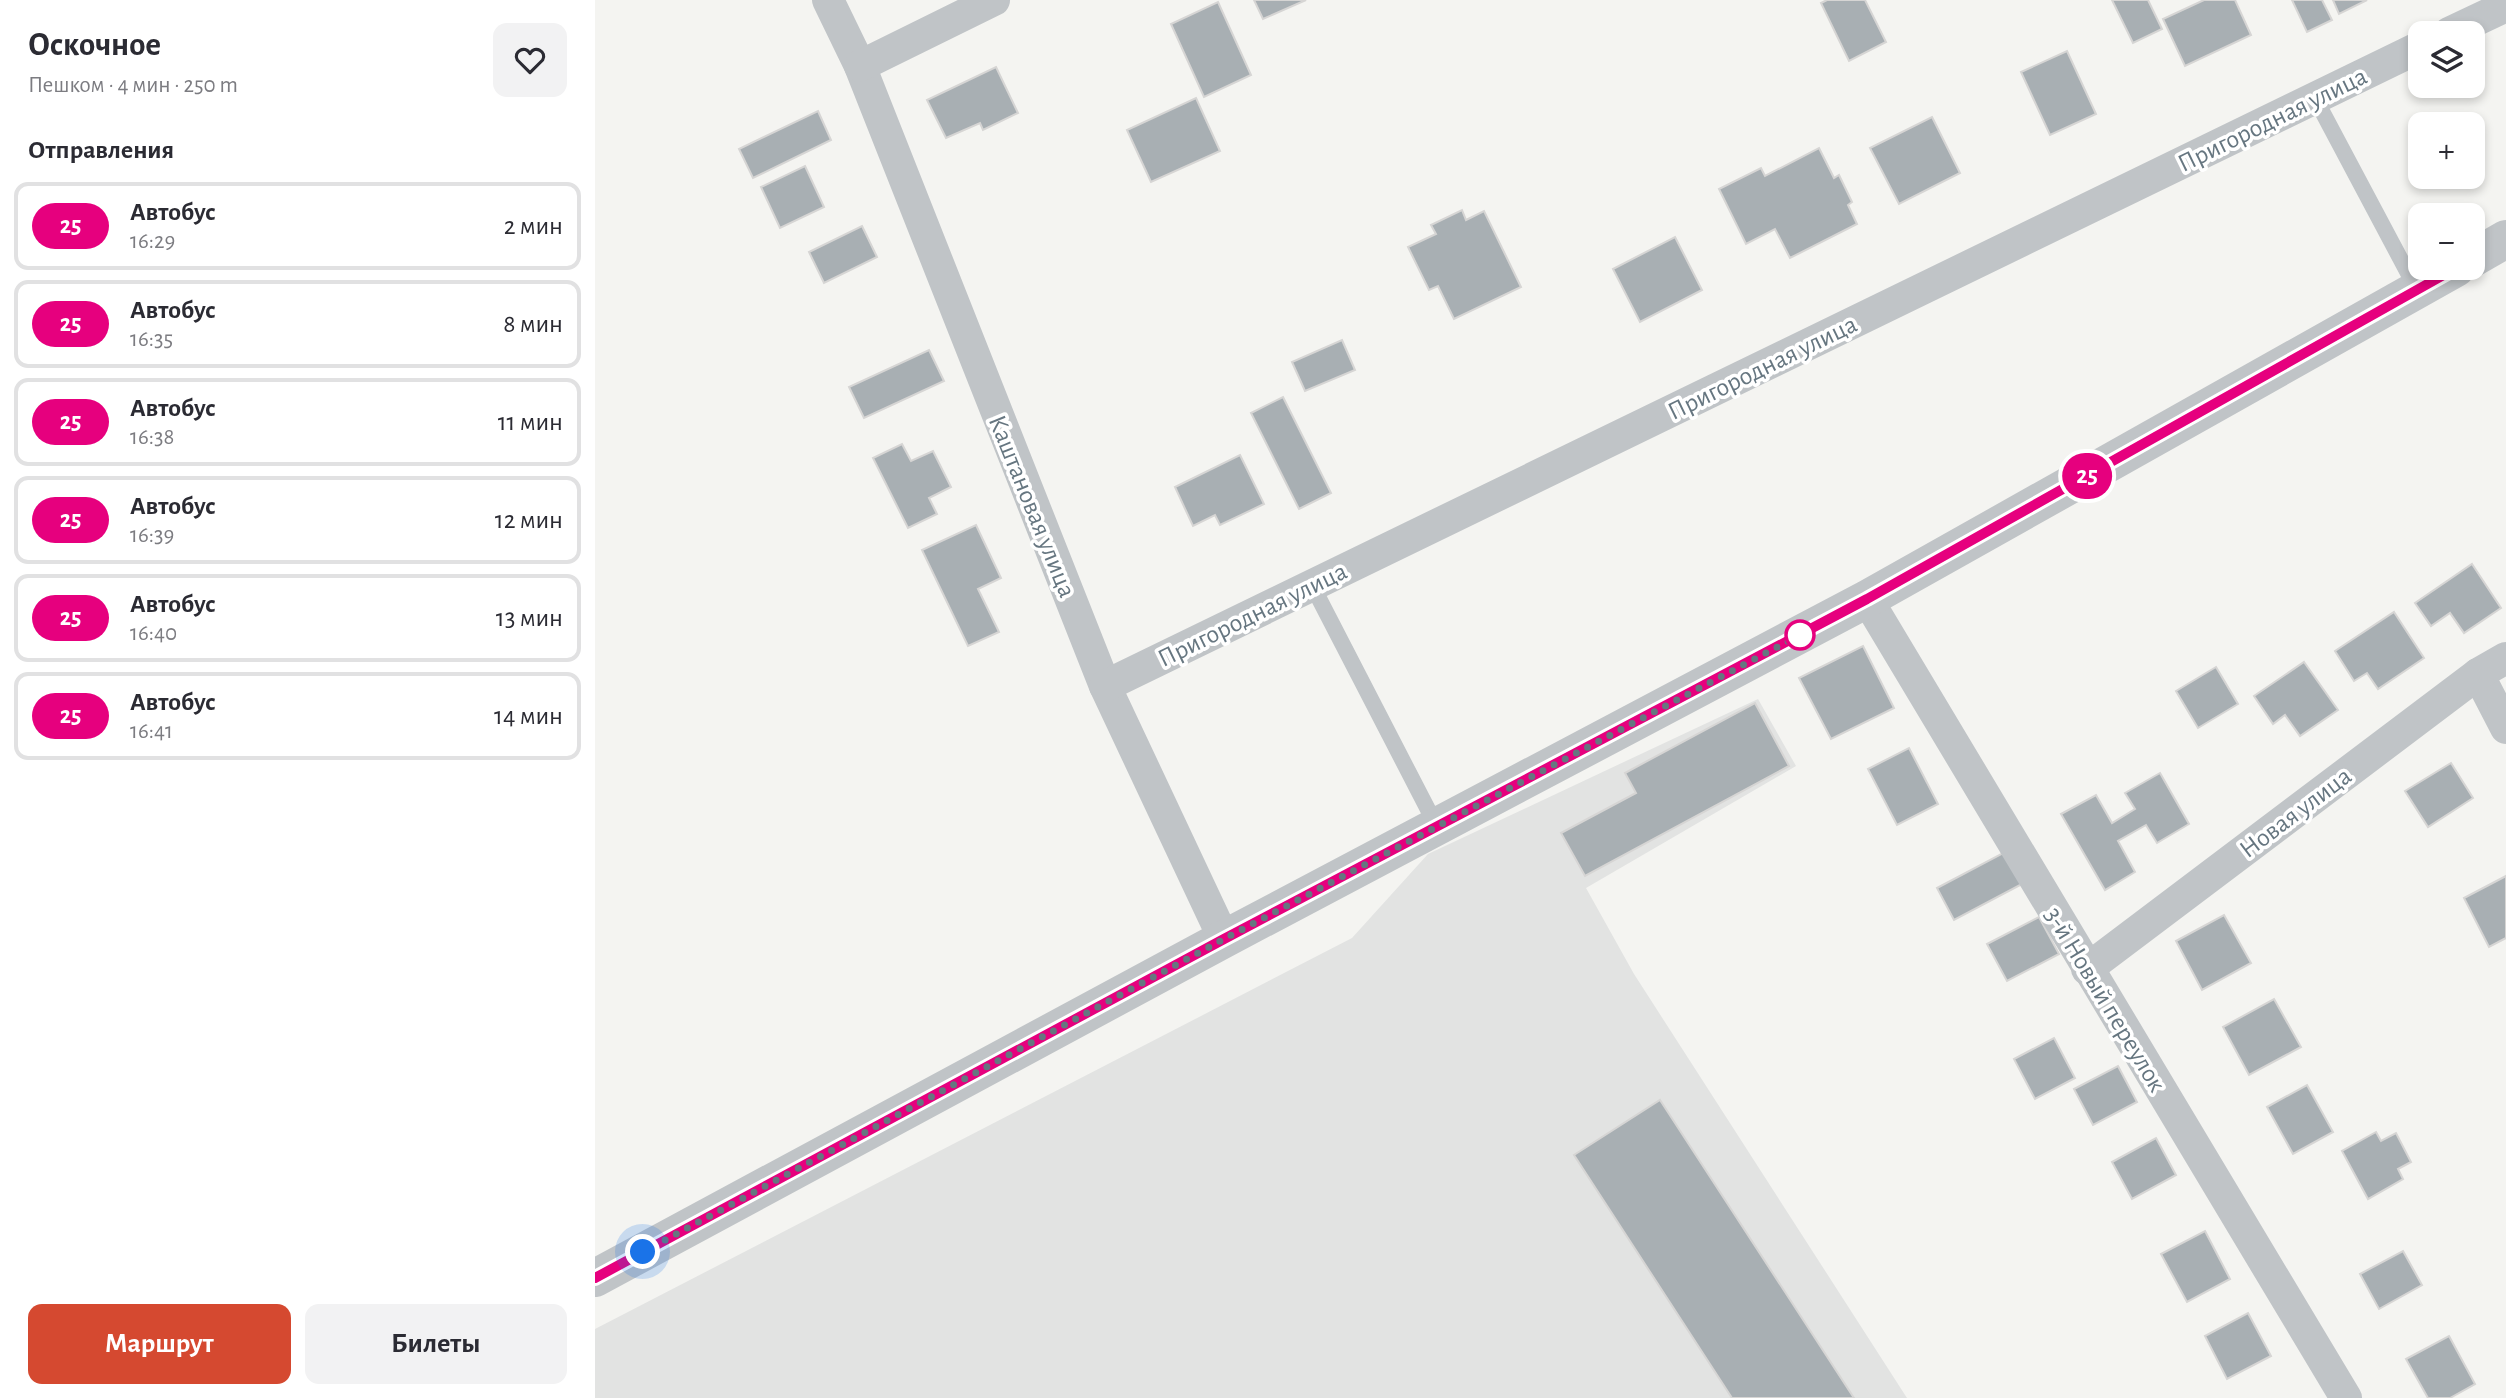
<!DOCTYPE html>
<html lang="ru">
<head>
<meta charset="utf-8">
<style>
	:root { --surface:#fff; --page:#f2f2f3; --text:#2b2b33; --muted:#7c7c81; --line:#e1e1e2; --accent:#d54930 }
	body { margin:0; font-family:"Alegreya Sans",sans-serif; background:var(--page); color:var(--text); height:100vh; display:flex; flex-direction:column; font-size:26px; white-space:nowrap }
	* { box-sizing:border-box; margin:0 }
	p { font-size:23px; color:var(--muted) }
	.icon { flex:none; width:38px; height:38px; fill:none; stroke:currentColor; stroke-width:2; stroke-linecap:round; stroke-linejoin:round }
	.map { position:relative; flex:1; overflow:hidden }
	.drawer { display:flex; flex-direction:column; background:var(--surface); width:595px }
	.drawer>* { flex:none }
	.badge { padding:0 14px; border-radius:23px; font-size:24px; line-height:46px }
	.tools { position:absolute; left:1813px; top:21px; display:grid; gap:14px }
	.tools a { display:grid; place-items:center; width:77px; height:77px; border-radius:14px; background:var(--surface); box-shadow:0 4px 10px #0003; font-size:35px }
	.you { position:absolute; width:35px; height:35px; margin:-18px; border:5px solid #fff; border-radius:50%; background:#1a73e8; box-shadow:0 0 0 10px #1a73e833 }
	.map>.badge { position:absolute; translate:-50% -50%; box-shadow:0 0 0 4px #fff }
	h2 { padding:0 28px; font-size:26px; line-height:63px }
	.round { display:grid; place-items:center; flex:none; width:74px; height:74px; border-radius:14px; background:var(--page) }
	.head { display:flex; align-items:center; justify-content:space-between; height:119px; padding:0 28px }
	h1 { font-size:33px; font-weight:700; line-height:52px }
	.cta { display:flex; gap:14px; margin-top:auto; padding:14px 28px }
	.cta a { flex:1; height:80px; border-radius:14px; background:var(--accent); color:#fff; font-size:28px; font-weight:700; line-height:80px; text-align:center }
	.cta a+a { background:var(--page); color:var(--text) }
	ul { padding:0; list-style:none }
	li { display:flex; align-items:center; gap:21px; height:88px; margin:0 14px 10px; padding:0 14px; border:4px solid var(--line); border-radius:14px }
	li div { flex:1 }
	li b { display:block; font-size:26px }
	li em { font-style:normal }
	li .badge { min-width:77px; font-weight:700; text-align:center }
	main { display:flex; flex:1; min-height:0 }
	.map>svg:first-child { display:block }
	.built { fill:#e2e3e2 }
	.building { fill:#a8afb3; stroke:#d6d5d4; stroke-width:2 }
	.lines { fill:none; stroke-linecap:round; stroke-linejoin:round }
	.service { stroke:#c0c4c7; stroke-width:16 }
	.minor { stroke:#c0c4c7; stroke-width:32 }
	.tertiary { stroke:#c0c4c7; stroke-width:38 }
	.line-casing { stroke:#fff; stroke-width:16 }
	.line { stroke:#e6007e; stroke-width:10 }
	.walk { stroke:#667680; stroke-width:7; stroke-dasharray:0 12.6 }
	.stop-dot { fill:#fff; stroke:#e6007e; stroke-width:3.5 }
	.labels { text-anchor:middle; stroke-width:7; stroke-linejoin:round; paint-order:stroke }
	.street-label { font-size:26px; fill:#667680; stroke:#fff }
</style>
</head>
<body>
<main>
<section class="drawer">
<div class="head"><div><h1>Оскочное</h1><p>Пешком · 4 мин · 250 m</p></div><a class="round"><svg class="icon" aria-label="heart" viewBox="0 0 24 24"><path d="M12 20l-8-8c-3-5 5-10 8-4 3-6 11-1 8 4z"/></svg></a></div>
<h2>Отправления</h2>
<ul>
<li><span class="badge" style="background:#e6007e;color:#fff">25</span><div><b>Автобус</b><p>16:29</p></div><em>2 мин</em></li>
<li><span class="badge" style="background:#e6007e;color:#fff">25</span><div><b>Автобус</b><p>16:35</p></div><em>8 мин</em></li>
<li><span class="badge" style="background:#e6007e;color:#fff">25</span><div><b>Автобус</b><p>16:38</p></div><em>11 мин</em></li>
<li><span class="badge" style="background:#e6007e;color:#fff">25</span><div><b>Автобус</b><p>16:39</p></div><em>12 мин</em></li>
<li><span class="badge" style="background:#e6007e;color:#fff">25</span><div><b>Автобус</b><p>16:40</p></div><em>13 мин</em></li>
<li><span class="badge" style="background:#e6007e;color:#fff">25</span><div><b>Автобус</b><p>16:41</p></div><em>14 мин</em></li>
</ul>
<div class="cta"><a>Маршрут</a><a>Билеты</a></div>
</section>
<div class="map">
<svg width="1911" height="1398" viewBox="0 0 1911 1398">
	<rect width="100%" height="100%" fill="#f4f4f1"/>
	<path class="built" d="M1163 699 1201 766 991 888 1039 974 1312 1398H0V1329L757 938 833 854Z"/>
	<g class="building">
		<path d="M659 0H711L668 19Z"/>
		<path d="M1232 0H1270L1291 42 1254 61 1226 3Z"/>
		<path d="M1517 0H1553L1567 29 1538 43Z"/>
		<path d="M1609 0H1640L1656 35 1590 66 1568 19Z"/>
		<path d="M1697 0H1727L1737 20 1712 32Z"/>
		<path d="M1738 0H1772L1744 14Z"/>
		<path d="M623 2 656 75 609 97 576 24Z"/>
		<path d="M1472 51 1501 114 1455 135 1426 72Z"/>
		<path d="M401 67 423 113 388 130 385 123 351 138 332 100Z"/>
		<path d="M601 98 625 151 556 182 532 130Z"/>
		<path d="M223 111 236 140 158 178 144 149Z"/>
		<path d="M1337 117 1365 173 1304 204 1275 148Z"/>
		<path d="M1224 148 1239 178 1244 175 1257 202 1253 205 1262 224 1195 258 1180 229 1151 244 1124 189 1166 168 1170 176Z"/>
		<path d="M210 166 229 207 185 228 166 187Z"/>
		<path d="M867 210 871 220 889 211 926 287 859 319 843 286 834 290 813 247 841 234 836 225Z"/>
		<path d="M267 226 282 257 229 283 214 252Z"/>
		<path d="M1080 237 1107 290 1045 322 1018 269Z"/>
		<path d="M747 340 760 370 710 391 697 362Z"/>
		<path d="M334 350 349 381 269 418 254 387Z"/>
		<path d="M688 397 736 493 704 509 656 413Z"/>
		<path d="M307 444 316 461 338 451 356 487 334 498 342 514 313 528 278 458Z"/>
		<path d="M645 455 669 504 625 525 620 515 598 526 580 487Z"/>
		<path d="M381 525 406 578 383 589 404 632 373 646 327 550Z"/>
		<path d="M1877 564 1906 608 1869 633 1855 613 1836 626 1820 603Z"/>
		<path d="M1799 612 1829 658 1783 689 1772 673 1759 681 1740 651Z"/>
		<path d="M1268 646 1299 708 1236 739 1204 678Z"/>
		<path d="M1709 662 1743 710 1705 736 1690 715 1678 724 1659 696Z"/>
		<path d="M1621 667 1643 704 1603 728 1581 691Z"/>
		<path d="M1160 703 1194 766 990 876 966 833 1041 793 1030 773Z"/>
		<path d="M1314 748 1343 804 1302 825 1273 769Z"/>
		<path d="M1856 763 1878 798 1833 827 1810 791Z"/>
		<path d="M1565 773 1594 824 1562 843 1551 825 1523 841 1540 872 1510 890 1466 814 1501 795 1517 823 1540 809 1530 793Z"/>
		<path d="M1410 852 1427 884 1359 920 1342 888Z"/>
		<path d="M1911 876V938L1894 947 1869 898Z"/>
		<path d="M1629 915 1656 963 1607 990 1581 941Z"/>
		<path d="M1444 917 1464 954 1412 981 1392 944Z"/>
		<path d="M1679 999 1706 1047 1654 1075 1628 1027Z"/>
		<path d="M1459 1038 1480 1078 1440 1099 1419 1059Z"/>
		<path d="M1523 1066 1542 1102 1498 1125 1479 1089Z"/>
		<path d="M1712 1085 1738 1132 1698 1154 1672 1107Z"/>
		<path d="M1065 1100 1259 1398H1137L979 1155Z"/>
		<path d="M1781 1132 1786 1141 1801 1133 1816 1162 1803 1169 1808 1179 1773 1199 1747 1151Z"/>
		<path d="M1561 1138 1581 1175 1537 1199 1517 1162Z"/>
		<path d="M1610 1231 1635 1279 1592 1302 1566 1254Z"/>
		<path d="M1808 1251 1827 1285 1784 1309 1765 1274Z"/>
		<path d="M1653 1313 1676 1356 1632 1379 1610 1336Z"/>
		<path d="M1854 1336 1880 1384 1855 1398H1833L1811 1359Z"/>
	</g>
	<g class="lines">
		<g class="service">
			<path d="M1720 98 1822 290"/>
			<path d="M717 585 842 827"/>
		</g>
		<g class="minor">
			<path d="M233 0 265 66 510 686 629 939"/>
			<path d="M1854 33 1911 6"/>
			<path d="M265 66 399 0"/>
			<path d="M1272 599 1751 1398"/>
			<path d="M1883 674 1911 728"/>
			<path d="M510 686 1825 47"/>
			<path d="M1492 969 1883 674 1911 658"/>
		</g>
		<g class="tertiary">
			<path d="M1878 258 1911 239"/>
			<path d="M0 1278 629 939 1272 599 1861 268"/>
		</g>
	</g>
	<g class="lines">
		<g class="line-casing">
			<path id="line" d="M0 1278 629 939 1272 599 1861 268"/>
		</g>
		<use href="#line" class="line"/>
		<path class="walk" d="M48 1252 629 939 1205 635"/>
	</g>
	<circle class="stop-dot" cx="1205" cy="635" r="14"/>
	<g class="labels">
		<g class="street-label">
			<text transform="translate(1677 119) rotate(-26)" y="9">Пригородная улица</text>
			<text transform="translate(1167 367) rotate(-26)" y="9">Пригородная улица</text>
			<text transform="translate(438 506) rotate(68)" y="9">Каштановая улица</text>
			<text transform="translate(657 614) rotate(-26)" y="9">Пригородная улица</text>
			<text transform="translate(1700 812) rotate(-37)" y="9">Новая улица</text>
			<text transform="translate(1511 999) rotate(59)" y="9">3-й Новый переулок</text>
		</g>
	</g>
</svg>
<div class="tools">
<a><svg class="icon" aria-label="layers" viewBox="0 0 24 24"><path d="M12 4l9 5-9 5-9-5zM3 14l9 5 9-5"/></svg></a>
<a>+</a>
<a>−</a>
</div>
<div class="you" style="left:48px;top:1252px"></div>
<b class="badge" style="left:1492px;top:476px;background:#e6007e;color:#fff">25</b>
</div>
</main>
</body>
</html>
